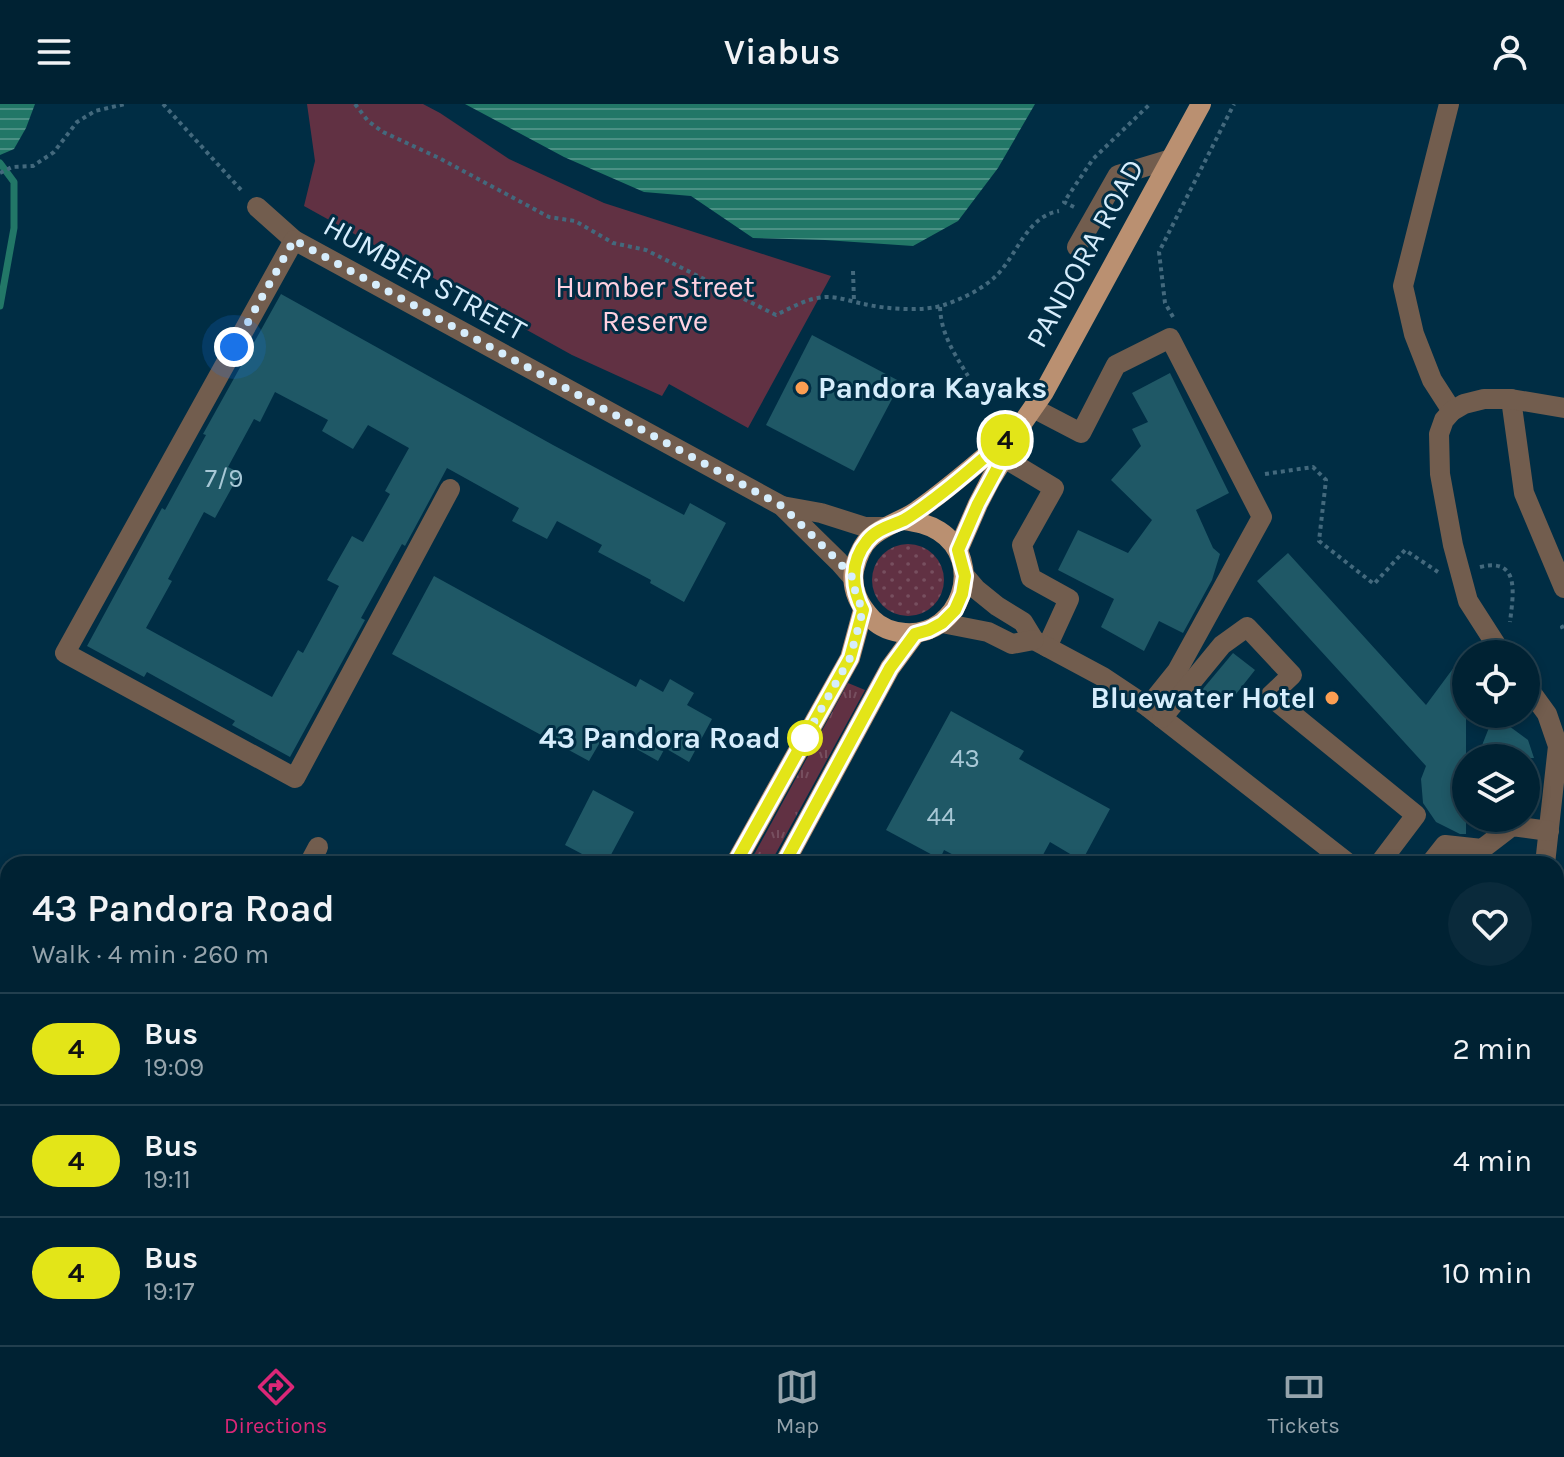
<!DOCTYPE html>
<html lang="en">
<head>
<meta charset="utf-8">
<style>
	:root { --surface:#023; --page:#0a2a3b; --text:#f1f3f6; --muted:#95a4ac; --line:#223f4e; --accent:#db2777 }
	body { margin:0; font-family:Karla,sans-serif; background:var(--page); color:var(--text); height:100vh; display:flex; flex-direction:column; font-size:30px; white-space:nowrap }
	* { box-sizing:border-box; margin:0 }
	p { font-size:26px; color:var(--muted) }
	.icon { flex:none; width:44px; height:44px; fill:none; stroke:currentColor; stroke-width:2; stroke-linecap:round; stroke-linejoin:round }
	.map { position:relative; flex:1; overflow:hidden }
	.sheet { position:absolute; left:0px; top:752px; width:1564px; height:490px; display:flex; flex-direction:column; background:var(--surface); border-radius:24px 24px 0 0; box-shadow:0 4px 12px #0003,0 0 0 2px var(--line) }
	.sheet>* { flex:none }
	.badge { padding:0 16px; border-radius:26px; font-size:28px; line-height:52px }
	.buttons { position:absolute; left:1452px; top:536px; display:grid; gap:16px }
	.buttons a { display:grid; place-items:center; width:88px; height:88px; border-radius:50%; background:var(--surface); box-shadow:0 4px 12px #0003,0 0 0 2px var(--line); font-size:40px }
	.you { position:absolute; width:40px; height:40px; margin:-20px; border:6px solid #fff; border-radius:50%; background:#1a73e8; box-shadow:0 0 0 12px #1a73e833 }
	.map>.badge { position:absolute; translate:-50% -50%; box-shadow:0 0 0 4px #fff }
	.round { display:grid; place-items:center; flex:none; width:84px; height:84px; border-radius:42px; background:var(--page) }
	.head { display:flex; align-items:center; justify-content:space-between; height:136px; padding:0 32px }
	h1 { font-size:38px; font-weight:600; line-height:60px }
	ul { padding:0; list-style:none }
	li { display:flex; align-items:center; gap:24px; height:112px; padding:0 32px; border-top:2px solid var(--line) }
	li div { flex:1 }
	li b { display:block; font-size:30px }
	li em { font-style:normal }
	li .badge { min-width:88px; font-weight:700; text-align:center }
	header { display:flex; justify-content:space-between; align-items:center; height:104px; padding:0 32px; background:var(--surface); font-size:36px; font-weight:600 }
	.tabs { display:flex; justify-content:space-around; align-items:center; height:112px; border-top:2px solid var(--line); background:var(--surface); font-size:22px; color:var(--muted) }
	.tabs a { display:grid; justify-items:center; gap:4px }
	.tabs .current { color:var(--accent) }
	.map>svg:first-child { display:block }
	.grass { fill:url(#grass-tufts) }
	.park { fill:#613143 }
	.garden { fill:url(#garden-dots) }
	.water { fill:url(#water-rules) }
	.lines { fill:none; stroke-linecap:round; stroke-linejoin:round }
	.stream { stroke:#227767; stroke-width:7 }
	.building { fill:#1f5866; fill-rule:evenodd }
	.path { stroke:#43697d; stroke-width:4; stroke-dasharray:4 4; stroke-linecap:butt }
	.minor { stroke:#725d4e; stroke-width:20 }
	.major { stroke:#ba9071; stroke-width:20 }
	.line-casing { stroke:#fff; stroke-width:18 }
	.line { stroke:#e3e518; stroke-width:12 }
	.walk { stroke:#d6edfc; stroke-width:8; stroke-dasharray:0 14.4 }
	.poi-dot { fill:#fc9e52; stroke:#002d44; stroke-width:3 }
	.stop-dot { fill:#fff; stroke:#e3e518; stroke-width:4 }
	.labels { text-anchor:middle; stroke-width:6; stroke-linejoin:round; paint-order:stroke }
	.number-label { font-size:26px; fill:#a8c8d6 }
	.street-label { font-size:30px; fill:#d6edfc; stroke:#002d44 }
	.park-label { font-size:30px; fill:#ffd1e0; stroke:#002d44 }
	.poi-label { font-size:30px; font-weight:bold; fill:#d6edfc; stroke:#002d44; text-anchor:start }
	.stop-label { font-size:30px; font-weight:bold; fill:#d6edfc; stroke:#002d44; text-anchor:end }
</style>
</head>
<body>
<header><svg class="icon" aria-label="menu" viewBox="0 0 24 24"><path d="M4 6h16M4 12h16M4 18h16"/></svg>Viabus<svg class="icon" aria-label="person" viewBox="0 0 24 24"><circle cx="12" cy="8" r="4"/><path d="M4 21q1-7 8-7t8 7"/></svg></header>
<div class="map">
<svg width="1564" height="1241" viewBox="0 0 1564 1241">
	<defs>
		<pattern id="grass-tufts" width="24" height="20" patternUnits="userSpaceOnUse" patternTransform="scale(2)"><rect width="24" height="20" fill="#613143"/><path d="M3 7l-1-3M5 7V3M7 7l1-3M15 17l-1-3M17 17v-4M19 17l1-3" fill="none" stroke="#774f5f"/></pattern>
		<pattern id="garden-dots" width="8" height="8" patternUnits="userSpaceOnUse" patternTransform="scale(2)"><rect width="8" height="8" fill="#613143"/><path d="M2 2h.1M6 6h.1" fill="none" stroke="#774f5f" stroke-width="1.8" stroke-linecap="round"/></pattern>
		<pattern id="water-rules" width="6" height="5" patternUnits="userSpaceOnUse" patternTransform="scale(2)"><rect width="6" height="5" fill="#227767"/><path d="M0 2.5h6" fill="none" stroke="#4c9185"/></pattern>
	</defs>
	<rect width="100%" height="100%" fill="#002d44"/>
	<path class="grass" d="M848 579 865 586 770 760H749Z"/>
	<path class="park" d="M307 0H423L440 9 509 55 604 99 831 172 748 324 669 280 662 292 572 251 304 102 315 57Z"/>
	<circle class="garden" cx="908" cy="476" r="36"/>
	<g class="water">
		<path d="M0 0H35L26 24 14 45 0 51Z"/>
		<path d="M465 0H1035L998 64 958 117 913 142 825 136 753 134 691 92 644 88 564 53Z"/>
	</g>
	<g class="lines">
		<path class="stream" d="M0 59 14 78V124L0 202"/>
	</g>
	<g class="building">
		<path d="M281 190 553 341 684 411 690 399 726 419 684 498 650 479 651 476 598 448 602 441 557 417 547 435 512 417 519 404 447 364 405 442 402 440 361 514 365 516 290 653 232 621 235 617 147 568 144 573 87 542 162 404 165 406 206 331 203 330ZM275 288 328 316 322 327 353 345 368 321 409 344 385 387 390 390 363 438 352 432 327 476 339 482 303 549 298 546 272 593 146 524 172 477 168 475 204 408 215 414 240 369 228 363 254 315 260 318Z"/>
		<path d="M812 231 901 278 854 367 766 321Z"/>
		<path d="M1170 269 1229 389 1196 406 1213 444 1220 450 1212 476 1183 529 1159 517 1144 547 1101 523 1114 495 1058 466 1078 426 1128 449 1152 416 1111 376 1141 342 1132 325 1148 318 1132 289Z"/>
		<path d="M1288 449 1426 601 1466 547V730H1460L1436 718 1423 699 1421 675 1426 662 1257 477Z"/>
		<path d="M434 472 636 583 640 575 663 588 670 575 694 589 687 601 712 615 689 658 665 644 658 657 606 628 589 657 392 550Z"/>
		<path d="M1233 549 1255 566 1225 604 1202 586Z"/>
		<path d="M951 607 1024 647 1019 655 1110 705 1082 757 1050 738 1038 760H971L944 746 940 755 886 726Z"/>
		<path d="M1494 611 1528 636 1534 654H1477Z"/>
		<path d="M593 686 634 708 606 760H601L565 741Z"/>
	</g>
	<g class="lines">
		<g class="path">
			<path d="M163 0 242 87"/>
			<path d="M355 0 368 17 383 28 439 54 549 113 575 117 613 139 646 146 776 211C793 203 809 193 828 193 840 193 853 198 864 200 885 205 923 208 944 201 962 195 983 185 997 171 1017 151 1027 112 1059 107"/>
			<path d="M0 69 12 63 33 62 54 48 77 18 95 7 125 0"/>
			<path d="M1074 103 1064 98 1093 55 1150 0"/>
			<path d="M853 167 854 198"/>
			<path d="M940 203C941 230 954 249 968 272"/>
			<path d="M1173 213 1165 199 1159 148 1234 0"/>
			<path d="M1265 370 1313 363 1326 376 1319 437 1374 480 1405 446 1438 468"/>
			<path d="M1480 463C1521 453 1513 491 1510 518"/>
			<path d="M1564 522 1562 523 1564 527"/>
			<path d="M1556 827 1564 826"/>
			<path d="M1564 866 1560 878 1564 883"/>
		</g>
		<g class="minor">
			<path d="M1449 0 1403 182 1414 230 1432 276 1452 307"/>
			<path d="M257 103 294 136 782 402 839 458 853 474"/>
			<path d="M294 136 65 549 295 674 450 385"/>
			<path d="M1077 143 1118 71 1171 55"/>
			<path d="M1511 295 1524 389 1564 484"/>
			<path d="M1033 304 1081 329 1116 261 1170 234 1262 413 1177 567 1148 603"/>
			<path d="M1004 354 1054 384 1022 441 1031 474 1069 495 1047 543"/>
			<path d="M782 402 821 409 865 423H886"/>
			<path d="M965 472 976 485 997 502 1023 518 1034 536 1103 573 1148 603 1349 760"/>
			<path d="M942 519 988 528 1012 540 1034 536"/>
			<path d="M1502 550 1468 497 1453 441 1440 370 1439 330 1444 316 1452 307 1464 300 1484 295H1511L1564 304"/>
			<path d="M1526 581 1547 610 1558 642 1545 760"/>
			<path d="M1162 614 1222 541 1247 523 1292 571 1270 592 1416 711 1379 760"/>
			<path d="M309 760 318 743"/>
			<path d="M1430 760 1445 741 1482 745 1512 722 1549 727"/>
			<path d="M1556 935 1564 940"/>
			<path d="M1556 1081 1564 1071"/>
			<path d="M1556 1107 1564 1116"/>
		</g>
		<g class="major">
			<path d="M904 416C917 418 928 420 939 427 986 457 961 533 905 529 893 528 881 524 872 515 859 501 851 486 854 466 857 454 861 442 870 434 884 421 903 417 918 406 951 383 982 355 1013 329"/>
			<path d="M958 446 978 400 991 375 1004 354 1019 324 1044 288 1201 0"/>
			<path d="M735 760 850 554 863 506"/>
			<path d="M784 760 890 564 915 530"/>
			<path d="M475 1241 479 1234"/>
			<path d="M516 1241 520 1234"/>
		</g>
	</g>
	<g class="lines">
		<g class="line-casing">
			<path id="line" d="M735 760 850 554 863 506C851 483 850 458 867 437 876 425 891 422 904 416 914 410 925 402 934 395 964 373 991 347 1019 324L978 400 958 446 965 472 962 490 955 506 942 519 929 526 915 530 890 564 784 760"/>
		</g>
		<use href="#line" class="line"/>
		<path class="walk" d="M234 243 294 136 782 402 839 458 853 474 856 492 863 506 850 554 805 634"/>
	</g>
	<g class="poi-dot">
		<circle cx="802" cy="284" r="8"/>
		<circle cx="1332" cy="594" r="8"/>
	</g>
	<circle class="stop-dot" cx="805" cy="634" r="16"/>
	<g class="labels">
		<g class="number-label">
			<text x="224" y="383">7/9</text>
			<text x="965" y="663">43</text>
			<text x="941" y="721">44</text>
		</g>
		<g class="street-label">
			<text transform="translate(1085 149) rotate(-61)" y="10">PANDORA ROAD</text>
			<text transform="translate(425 174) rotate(29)" y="10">HUMBER STREET</text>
		</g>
		<g class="park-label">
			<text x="655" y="193">Humber Street<tspan x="655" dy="34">Reserve</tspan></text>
		</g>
		<g class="poi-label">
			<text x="818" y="294">Pandora Kayaks</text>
			<text x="1316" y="604" text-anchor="end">Bluewater Hotel</text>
		</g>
		<g class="stop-label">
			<text x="781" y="644">43 Pandora Road</text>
		</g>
	</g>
</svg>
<div class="buttons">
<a><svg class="icon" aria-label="locate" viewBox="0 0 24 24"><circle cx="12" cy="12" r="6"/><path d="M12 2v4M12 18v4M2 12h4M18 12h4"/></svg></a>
<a><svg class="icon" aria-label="layers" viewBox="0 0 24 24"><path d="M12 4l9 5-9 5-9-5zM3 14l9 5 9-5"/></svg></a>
</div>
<div class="you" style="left:234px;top:243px"></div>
<b class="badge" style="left:1005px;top:336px;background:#e3e518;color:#111">4</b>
<section class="sheet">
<div class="head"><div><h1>43 Pandora Road</h1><p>Walk · 4 min · 260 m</p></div><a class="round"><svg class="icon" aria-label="heart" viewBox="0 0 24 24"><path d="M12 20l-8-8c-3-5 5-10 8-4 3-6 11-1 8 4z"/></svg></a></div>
<ul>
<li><span class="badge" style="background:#e3e518;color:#111">4</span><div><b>Bus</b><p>19:09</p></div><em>2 min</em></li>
<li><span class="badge" style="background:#e3e518;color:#111">4</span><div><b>Bus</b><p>19:11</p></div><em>4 min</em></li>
<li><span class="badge" style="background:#e3e518;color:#111">4</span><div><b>Bus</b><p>19:17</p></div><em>10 min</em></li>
</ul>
</section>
</div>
<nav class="tabs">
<a class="current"><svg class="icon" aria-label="directions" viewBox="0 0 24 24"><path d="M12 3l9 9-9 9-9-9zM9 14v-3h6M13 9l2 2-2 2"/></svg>Directions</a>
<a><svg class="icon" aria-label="map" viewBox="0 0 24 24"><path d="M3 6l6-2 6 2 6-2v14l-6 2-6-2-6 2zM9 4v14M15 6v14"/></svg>Map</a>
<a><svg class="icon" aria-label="tickets" viewBox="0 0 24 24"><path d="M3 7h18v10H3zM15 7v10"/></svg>Tickets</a>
</nav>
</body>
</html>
